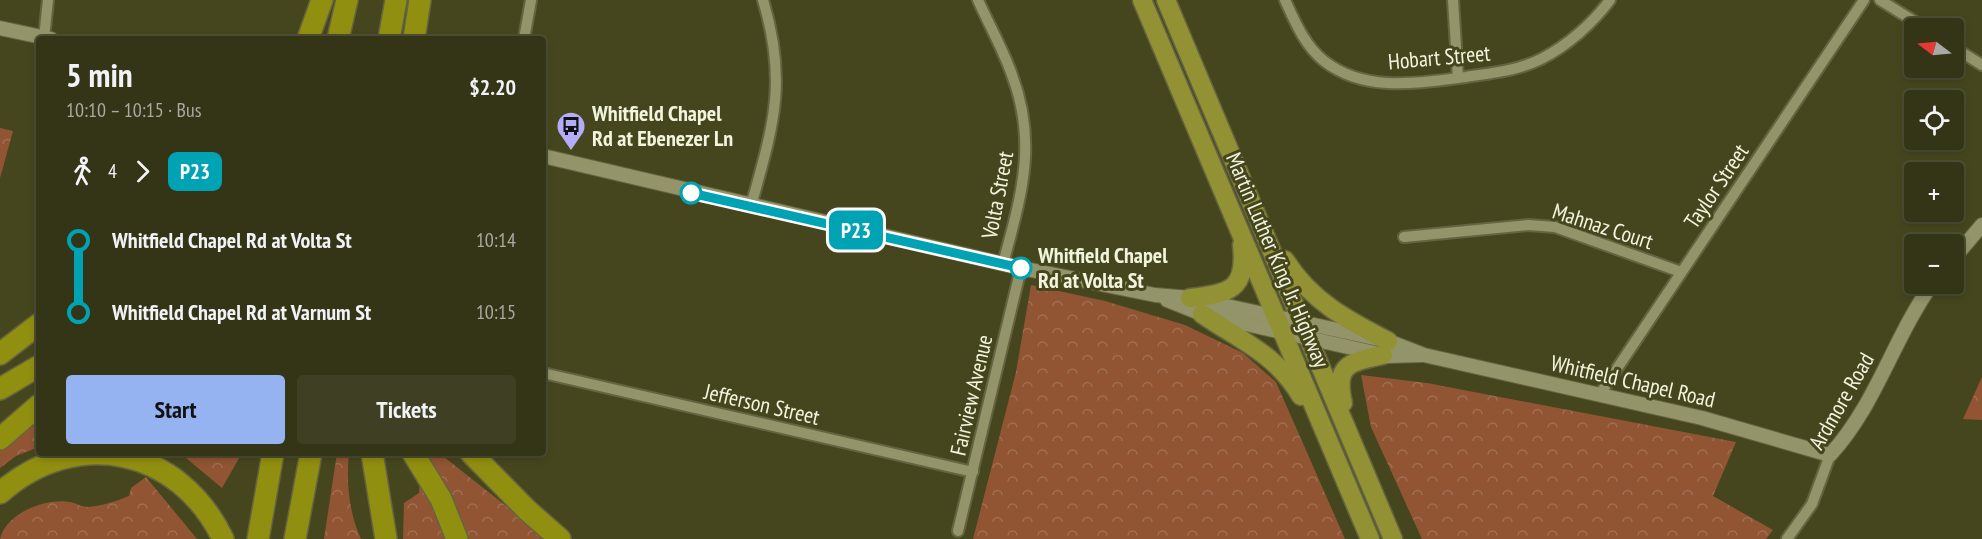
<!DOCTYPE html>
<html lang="en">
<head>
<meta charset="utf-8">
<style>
	:root { --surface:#343416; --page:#3f3f23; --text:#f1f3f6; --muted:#a9aaa1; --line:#4e4f35; --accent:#95b2f1 }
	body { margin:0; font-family:"PT Sans Narrow",sans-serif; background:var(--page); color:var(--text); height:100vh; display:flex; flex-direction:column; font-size:22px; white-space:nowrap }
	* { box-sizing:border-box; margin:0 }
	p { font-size:20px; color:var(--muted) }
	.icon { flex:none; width:33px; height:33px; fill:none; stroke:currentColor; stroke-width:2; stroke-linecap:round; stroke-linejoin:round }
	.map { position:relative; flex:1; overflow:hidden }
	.details { position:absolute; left:36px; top:36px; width:510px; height:420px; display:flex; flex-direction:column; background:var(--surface); border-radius:6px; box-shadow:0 3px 9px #0003,0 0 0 2px var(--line) }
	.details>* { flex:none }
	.badge { padding:0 12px; border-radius:9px; font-size:21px; line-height:39px }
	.needle { width:39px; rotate:286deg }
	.buttons { position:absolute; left:1904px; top:18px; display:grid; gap:12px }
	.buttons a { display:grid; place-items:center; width:60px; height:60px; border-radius:6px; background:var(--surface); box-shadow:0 3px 9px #0003,0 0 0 2px var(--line); font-size:30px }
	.map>.badge { position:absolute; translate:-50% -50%; box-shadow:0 0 0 3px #fff }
	.legs { display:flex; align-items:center; gap:9px; height:66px; padding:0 30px; font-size:20px }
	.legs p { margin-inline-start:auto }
	.overview { display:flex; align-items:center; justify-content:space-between; height:102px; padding:0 30px }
	h1 { font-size:33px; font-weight:800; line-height:45px }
	.primary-button { display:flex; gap:12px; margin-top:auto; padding:12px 30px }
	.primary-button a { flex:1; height:69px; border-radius:6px; background:var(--accent); color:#111; font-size:24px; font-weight:800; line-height:69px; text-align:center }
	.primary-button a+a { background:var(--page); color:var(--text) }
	ul { padding:0 30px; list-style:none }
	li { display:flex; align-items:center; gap:21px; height:72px; font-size:22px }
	li i { display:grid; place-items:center; width:9px; height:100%; margin:0 8px; background:currentColor }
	li i::after { content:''; width:15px; height:15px; margin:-8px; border:4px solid; border-radius:50%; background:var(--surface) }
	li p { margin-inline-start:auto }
	li:first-child i { background:linear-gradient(#0000 50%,currentColor 0) }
	li:last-child i { background:linear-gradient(currentColor 50%,#0000 0) }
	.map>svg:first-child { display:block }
	.forest { fill:url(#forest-crowns) }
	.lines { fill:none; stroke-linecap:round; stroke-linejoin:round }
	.minor-casing { stroke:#646440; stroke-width:14 }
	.tertiary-casing { stroke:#646440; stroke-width:16 }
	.primary-casing { stroke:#646440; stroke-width:21 }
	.motorway-casing { stroke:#646440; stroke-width:24 }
	.minor { stroke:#939469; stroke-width:10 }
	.tertiary { stroke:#939469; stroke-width:14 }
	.primary { stroke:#929133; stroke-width:18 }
	.motorway { stroke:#918f0f; stroke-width:21 }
	.line-1-casing { stroke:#fff; stroke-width:14 }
	.line-1 { stroke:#00a3b4; stroke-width:9 }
	.stop-1-dot { fill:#fff; stroke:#00a3b4; stroke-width:3 }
	.labels { text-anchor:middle; stroke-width:6; stroke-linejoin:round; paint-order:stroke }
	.street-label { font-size:22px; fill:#f3f4de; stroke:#46461e }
	.poi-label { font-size:22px; font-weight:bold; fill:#f3f4de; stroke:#46461e; text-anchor:start }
	.stop-label { font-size:22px; font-weight:bold; fill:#f3f4de; stroke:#46461e; text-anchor:start }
</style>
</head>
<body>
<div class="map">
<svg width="1982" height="539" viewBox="0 0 1982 539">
	<defs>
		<pattern id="forest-crowns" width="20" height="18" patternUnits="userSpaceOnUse" patternTransform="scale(1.5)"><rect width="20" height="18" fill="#915534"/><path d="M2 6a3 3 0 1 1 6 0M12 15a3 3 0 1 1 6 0" fill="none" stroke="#a16e51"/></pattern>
	</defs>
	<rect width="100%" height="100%" fill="#46461e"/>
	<g class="forest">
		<path d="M0 128 13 131 0 178Z"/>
		<path d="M1031 285 1105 301 1185 325 1243 353 1276 382 1345 539H973L1016 372Z"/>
		<path d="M1361 375 1427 383 1736 442 1713 496 1773 530 1766 539H1422L1371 427Z"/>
		<path d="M1982 377V420L1963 419Z"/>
		<path d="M39 413V447L16 456 0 468V448Z"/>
		<path d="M180 453H242L222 488Z"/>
		<path d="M337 453H349C346 482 349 513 361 539H324Z"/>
		<path d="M417 453H439L548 539H403L404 503 419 493 420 476Z"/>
		<path d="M146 477 197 539H0C6 513 45 498 70 502 76 503 82 507 88 507 101 506 117 501 129 496L131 488Z"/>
	</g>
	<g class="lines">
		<g class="minor-casing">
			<g id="minor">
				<path d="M978 0C989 25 1003 49 1012 75 1038 144 1021 196 1003 264"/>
				<path d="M1285 0C1295 22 1305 46 1324 61 1365 93 1419 83 1466 77 1491 73 1517 71 1541 59 1567 46 1592 24 1610 0"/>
				<path d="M1453 0 1458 78"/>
				<path d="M1880 0 1925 28"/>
				<path d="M44 38 48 0"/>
				<path d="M524 39 531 0"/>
				<path d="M1953 47 1982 65"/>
				<path d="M751 206C773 126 788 83 763 0"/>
				<path d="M1404 237 1528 225 1555 227 1681 272"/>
				<path d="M543 373 973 472"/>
				<path d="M1600 394 1864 0"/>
				<path d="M958 531 1021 268"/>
				<path d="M1787 539 1812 504 1830 455"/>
			</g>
		</g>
		<g class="tertiary-casing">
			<g id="tertiary">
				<path d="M0 28 51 39"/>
				<path d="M543 156 1021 268 1155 295 1190 298 1388 341 1424 355 1702 418 1830 455C1876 405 1893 339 1932 284"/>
				<path d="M1953 259 1982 225"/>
				<path d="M1167 300 1202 314 1388 356 1422 355"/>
			</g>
		</g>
		<g class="primary-casing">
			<g id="primary">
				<path d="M1142 0 1370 539"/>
				<path d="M1166 0 1393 539"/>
				<path d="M1285 260C1311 301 1347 320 1388 341"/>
				<path d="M1190 298C1229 293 1247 291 1242 245"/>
				<path d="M1202 314C1241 341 1275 353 1301 396"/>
				<path d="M1343 403C1334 364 1350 362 1383 355"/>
			</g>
		</g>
		<g class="motorway-casing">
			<g id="motorway">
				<path d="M308 39 322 0"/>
				<path d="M338 39 347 0"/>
				<path d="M389 39 396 0"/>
				<path d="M414 39 420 0"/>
				<path d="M0 354 39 324"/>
				<path d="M0 389 39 366"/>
				<path d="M0 439 39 405"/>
				<path d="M372 453 386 539"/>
				<path d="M413 453 441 499 457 539"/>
				<path d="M471 453 527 510 560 539"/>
				<path d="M0 493C76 426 179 447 223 539"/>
				<path d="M258 539 273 453"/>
				<path d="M295 539 311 453"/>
			</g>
		</g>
		<use href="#minor" class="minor"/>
		<use href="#tertiary" class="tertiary"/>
		<use href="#primary" class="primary"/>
		<use href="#motorway" class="motorway"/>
	</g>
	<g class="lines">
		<g class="line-1-casing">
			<path id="line-1" d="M691 193 1021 268"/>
		</g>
		<use href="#line-1" class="line-1"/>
	</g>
	<defs>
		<g id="bus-pin" transform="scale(1.5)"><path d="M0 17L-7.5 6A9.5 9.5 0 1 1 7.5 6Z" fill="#b5acf9" stroke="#46461e"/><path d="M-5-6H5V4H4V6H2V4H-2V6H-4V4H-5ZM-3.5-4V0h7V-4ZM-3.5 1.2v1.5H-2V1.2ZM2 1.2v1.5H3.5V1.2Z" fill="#111"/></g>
	</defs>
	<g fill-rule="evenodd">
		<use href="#bus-pin" x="571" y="126"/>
	</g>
	<g class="stop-1-dot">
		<circle cx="691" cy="193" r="10"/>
		<circle cx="1021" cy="268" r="10"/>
	</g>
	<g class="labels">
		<g class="street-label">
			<text transform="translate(1439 57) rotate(-5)" y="8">Hobart Street</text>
			<text transform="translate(1716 186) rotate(-56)" y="8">Taylor Street</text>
			<text transform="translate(997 195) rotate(-79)" y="8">Volta Street</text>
			<text transform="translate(1603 226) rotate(18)" y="8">Mahnaz Court</text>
			<text transform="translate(1278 260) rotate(67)" y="8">Martin Luther King Jr. Highway</text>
			<text transform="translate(1633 381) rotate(13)" y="8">Whitfield Chapel Road</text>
			<text transform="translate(971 395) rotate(-77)" y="8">Fairview Avenue</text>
			<text transform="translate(1841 401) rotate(-60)" y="8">Ardmore Road</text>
			<text transform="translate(762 404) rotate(13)" y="8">Jefferson Street</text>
		</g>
		<g class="poi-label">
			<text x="592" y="121">Whitfield Chapel<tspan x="592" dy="25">Rd at Ebenezer Ln</tspan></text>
		</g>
		<g class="stop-label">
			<text x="1038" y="263">Whitfield Chapel<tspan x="1038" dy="25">Rd at Volta St</tspan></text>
		</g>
	</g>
</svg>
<div class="buttons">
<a><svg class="needle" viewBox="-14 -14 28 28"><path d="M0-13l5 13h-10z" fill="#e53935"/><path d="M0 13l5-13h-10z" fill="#a9aaa1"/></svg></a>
<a><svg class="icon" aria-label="locate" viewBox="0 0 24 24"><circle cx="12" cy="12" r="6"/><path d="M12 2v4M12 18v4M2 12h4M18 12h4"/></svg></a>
<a>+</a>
<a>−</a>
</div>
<b class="badge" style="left:856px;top:230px;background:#00a3b4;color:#fff">P23</b>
<section class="details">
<div class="overview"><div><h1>5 min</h1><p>10:10 – 10:15 · Bus</p></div><b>$2.20</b></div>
<div class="legs"><svg class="icon" aria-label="walk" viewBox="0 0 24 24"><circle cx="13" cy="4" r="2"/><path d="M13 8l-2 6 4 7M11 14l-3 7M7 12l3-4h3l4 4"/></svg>4<svg class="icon" aria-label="forward" viewBox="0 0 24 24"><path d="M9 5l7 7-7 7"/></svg><b class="badge" style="background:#00a3b4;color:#fff">P23</b></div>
<ul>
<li><i style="color:#00a3b4"></i><b>Whitfield Chapel Rd at Volta St</b><p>10:14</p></li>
<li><i style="color:#00a3b4"></i><b>Whitfield Chapel Rd at Varnum St</b><p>10:15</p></li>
</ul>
<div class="primary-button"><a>Start</a><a>Tickets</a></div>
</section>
</div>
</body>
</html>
